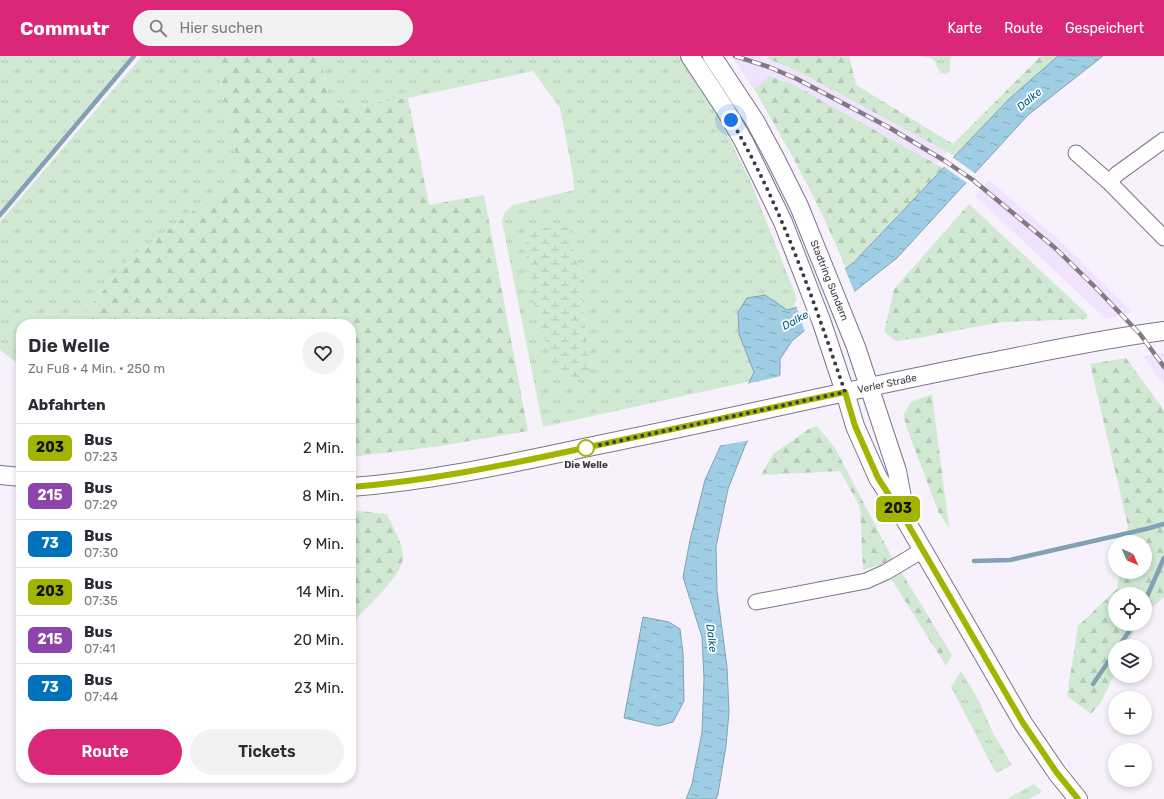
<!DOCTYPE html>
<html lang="de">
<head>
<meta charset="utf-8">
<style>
	:root { --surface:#fff; --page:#f2f2f3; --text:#2b2b33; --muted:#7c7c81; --line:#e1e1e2; --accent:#db2777 }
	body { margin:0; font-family:Rubik,sans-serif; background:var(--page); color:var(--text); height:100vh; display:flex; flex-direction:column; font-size:15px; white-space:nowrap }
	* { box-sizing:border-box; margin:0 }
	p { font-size:13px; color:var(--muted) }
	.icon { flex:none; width:22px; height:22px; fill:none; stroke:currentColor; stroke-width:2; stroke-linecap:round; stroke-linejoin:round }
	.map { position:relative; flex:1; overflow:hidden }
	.panel { position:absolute; left:16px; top:263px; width:340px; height:464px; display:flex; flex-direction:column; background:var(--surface); border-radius:16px; box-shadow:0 2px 6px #0003 }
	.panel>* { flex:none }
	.badge { padding:0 8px; border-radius:6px; font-size:14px; line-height:26px }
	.needle { width:26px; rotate:135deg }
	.fabs { position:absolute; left:1108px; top:479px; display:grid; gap:8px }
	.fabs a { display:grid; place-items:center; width:44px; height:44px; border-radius:50%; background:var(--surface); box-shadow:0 2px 6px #0003; font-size:20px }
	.you { position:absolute; width:20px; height:20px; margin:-10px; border:3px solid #fff; border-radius:50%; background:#1a73e8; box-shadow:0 0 0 6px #1a73e833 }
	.map>.badge { position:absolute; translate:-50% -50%; box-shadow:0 0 0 2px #fff }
	h2 { padding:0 12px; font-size:15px; line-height:36px }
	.round { display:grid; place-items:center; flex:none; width:42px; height:42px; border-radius:21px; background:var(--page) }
	.head { display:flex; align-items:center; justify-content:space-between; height:68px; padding:0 12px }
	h1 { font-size:19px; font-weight:600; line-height:30px }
	.action { display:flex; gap:8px; margin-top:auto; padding:8px 12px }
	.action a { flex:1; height:46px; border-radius:24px; background:var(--accent); color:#fff; font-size:16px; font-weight:600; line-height:46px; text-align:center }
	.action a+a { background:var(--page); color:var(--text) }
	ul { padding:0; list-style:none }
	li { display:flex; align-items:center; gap:12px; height:48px; padding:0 12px; border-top:1px solid var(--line) }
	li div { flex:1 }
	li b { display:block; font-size:15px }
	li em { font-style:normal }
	li .badge { min-width:44px; font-weight:700; text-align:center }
	header { display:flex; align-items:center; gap:24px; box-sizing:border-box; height:56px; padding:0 20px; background:var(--accent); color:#fff }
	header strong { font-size:19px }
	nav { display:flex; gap:22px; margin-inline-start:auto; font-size:14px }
	.search { width:280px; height:36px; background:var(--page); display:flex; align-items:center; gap:10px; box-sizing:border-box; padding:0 14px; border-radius:22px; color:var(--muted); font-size:15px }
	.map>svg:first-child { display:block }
	.built { fill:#f1e2fe }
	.grass { fill:url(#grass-tufts); fill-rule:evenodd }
	.forest { fill:url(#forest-firs) }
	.wetland { fill:url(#wetland-marsh) }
	.water { fill:url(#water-ripples); stroke:#82a1b4 }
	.pier { fill:#f7f1fc }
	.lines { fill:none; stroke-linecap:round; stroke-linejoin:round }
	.stream { stroke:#82a1b4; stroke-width:4.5 }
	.minor-casing { stroke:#7f728b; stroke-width:17 }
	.major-casing { stroke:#7f728b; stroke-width:20 }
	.minor { stroke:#fff; stroke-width:15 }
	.major { stroke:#fff; stroke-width:18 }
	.rail-casing { stroke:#807a85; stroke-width:4.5 }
	.rail { stroke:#fff; stroke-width:3; stroke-dasharray:9; stroke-linecap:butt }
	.line-casing { stroke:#fff; stroke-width:9 }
	.line { stroke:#a3b400; stroke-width:6 }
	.walk { stroke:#3e3843; stroke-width:4; stroke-dasharray:0 7.2 }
	.stop-dot { fill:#fff; stroke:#a3b400; stroke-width:2 }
	.labels { text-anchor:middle; stroke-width:3.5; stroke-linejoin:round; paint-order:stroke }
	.street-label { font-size:10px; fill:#3e3843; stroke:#fff }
	.stop-label { font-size:10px; font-weight:bold; fill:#3e3843; stroke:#fff }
	.water-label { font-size:11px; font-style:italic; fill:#025f7c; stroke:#fff }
</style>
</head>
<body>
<header>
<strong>Commutr</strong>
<div class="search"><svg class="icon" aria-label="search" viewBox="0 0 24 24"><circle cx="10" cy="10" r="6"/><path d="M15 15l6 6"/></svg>Hier suchen</div>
<nav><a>Karte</a><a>Route</a><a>Gespeichert</a></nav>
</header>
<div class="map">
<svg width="1164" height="743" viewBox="0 0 1164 743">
	<defs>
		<pattern id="grass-tufts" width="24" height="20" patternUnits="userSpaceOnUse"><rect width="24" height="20" fill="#d1e8d3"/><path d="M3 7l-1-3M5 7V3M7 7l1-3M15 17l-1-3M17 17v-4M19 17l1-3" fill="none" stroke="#b4c8b6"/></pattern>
		<pattern id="forest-firs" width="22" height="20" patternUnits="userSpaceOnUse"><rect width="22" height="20" fill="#d1e8d3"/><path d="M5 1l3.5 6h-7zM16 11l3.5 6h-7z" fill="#b4c8b6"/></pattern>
		<pattern id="wetland-marsh" width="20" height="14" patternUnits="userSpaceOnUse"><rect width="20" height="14" fill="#d1e8d3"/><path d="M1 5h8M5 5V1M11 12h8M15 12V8" fill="none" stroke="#b4c8b6"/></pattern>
		<pattern id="water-ripples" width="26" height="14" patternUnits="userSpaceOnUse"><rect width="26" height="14" fill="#9fcee4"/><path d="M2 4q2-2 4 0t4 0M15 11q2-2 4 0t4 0" fill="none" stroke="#83a8ba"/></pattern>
	</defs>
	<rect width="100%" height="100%" fill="#f7f1fc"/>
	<g class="built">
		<path d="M731 0H759L801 17 948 95 937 108 794 29 771 20 754 33Z"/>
		<path d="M989 124 1059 184 1132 256 1106 263 975 140Z"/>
		<path d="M1164 297V329L1143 300Z"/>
	</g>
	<g class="grass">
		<path d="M0 0H131L0 155Z"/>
		<path d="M142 0H214L241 120 127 204 77 268H21V310L0 294V166Z"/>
		<path d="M320 0H682L705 35 750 124 797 243 794 246 795 252 787 254 765 239 747 242 738 255 739 278 754 316 751 325 543 371 502 165 505 156 513 149 574 134 573 119 560 52 533 15 408 42 342 52 330 46ZM568 172 578 209 590 312H553L543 278Z"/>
		<path d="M919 0H952L950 5V16L946 18 940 17 934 4 931 2Z"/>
		<path d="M961 615 978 643 993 677 1012 709 996 717 951 631Z"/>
		<path d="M1034 728 1042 736 1029 743H1007Z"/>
	</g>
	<g class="forest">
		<path d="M214 0H320L330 46 342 52 408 42 429 149 484 139 528 375 440 390 351 401V268H77L127 204 241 120Z"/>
		<path d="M769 0H849L856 29 953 88 1041 0H1058L1009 43 955 100 801 17 766 2Z"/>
		<path d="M770 20 794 29 943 112 846 213C821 150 788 91 754 33Z"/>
		<path d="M969 148 1087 258V263L1001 266 918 282 896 285 884 276 894 233Z"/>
		<path d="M1126 302 1164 354V541L1145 558V538H1115V568H1137L1127 590H1115V617L1101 646 1091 658 1067 640 1078 570 1117 533 1120 516H1145V486H1125L1128 470 1090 308Z"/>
		<path d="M932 338 949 472 939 457 912 386 903 360 911 346Z"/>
		<path d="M817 370 835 392 894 505 863 514 860 451 840 415 761 419 773 398 809 373Z"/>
		<path d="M351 454 387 458C392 469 404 490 403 502 402 520 364 554 351 568Z"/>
		<path d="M900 514 952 599 946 610 890 521Z"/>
	</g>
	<path class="wetland" d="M555 168 568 172 578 209 590 312 581 322 566 324 553 312 529 230 525 188 532 177Z"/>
	<g class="water">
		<path d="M1058 0H1103L1028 59 897 202 804 275 792 285 780 303V318L745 390 728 433 716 491 717 535 727 611 729 656 726 690 718 738 716 743H686L692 728 702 676 704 623 702 581 683 521 690 484 705 424 754 316 739 278 738 256 747 242 765 239 787 254 795 252 853 207 1009 43Z"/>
		<path d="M643 561 669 566 680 573 683 597 684 645 673 666 658 670 624 662Z"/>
	</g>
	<g class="pier">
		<path d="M952 101 976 118 967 127 943 110Z"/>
		<path d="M844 211 855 237 805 276 796 249Z"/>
		<path d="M781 320 751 384 717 390 747 328Z"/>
	</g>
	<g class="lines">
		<g class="stream">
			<path d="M0 159 134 0"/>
			<path d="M974 505 1010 504 1146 473 1164 468"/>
			<path d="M1145 545 1164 502"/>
			<path d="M1119 590 1134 568"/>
			<path d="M1093 628 1115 596"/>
		</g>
		<g class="minor-casing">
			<g id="minor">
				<path d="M1076 97 1109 126 1164 182"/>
				<path d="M1109 126 1117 118 1164 84"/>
				<path d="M756 546 866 525 886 516 923 494"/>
			</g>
		</g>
		<g class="major-casing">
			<g id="major">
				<path d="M690 0 725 53 744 86 783 166 822 267 845 336 855 370 878 422 906 465 1023 667 1057 717 1078 743"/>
				<path d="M712 0 755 65 775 102 799 150 856 291 897 415 905 457"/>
				<path d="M0 419 21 421"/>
				<path d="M351 431C433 425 513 407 593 390 728 363 861 331 996 305 1052 294 1108 282 1164 275"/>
			</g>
		</g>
		<use href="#minor" class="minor"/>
		<use href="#major" class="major"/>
		<g class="rail-casing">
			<path id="rail" d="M735 0 769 11 797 23 890 72 945 105 973 124 1054 191 1095 231 1140 278 1164 311"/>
		</g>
		<use href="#rail" class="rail"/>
	</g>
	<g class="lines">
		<g class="line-casing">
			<path id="line" d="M351 431C427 425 501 410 575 394 665 375 755 355 845 336L855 370 878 422 906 465 1023 667 1057 717 1078 743"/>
		</g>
		<use href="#line" class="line"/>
		<path class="walk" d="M586 392 845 336C813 243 781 149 731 64"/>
	</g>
	<circle class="stop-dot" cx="586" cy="392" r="8"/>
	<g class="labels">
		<g class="street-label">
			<text transform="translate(830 224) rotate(68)" y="4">Stadtring Sundern</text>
			<text transform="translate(887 327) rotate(-12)" y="4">Verler Straße</text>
		</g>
		<g class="stop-label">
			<text x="586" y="412">Die Welle</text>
		</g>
		<g class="water-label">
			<text transform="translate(1029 43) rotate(-40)" y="4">Dalke</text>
			<text transform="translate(795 264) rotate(-29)" y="4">Dalke</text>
			<text transform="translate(712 582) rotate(83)" y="4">Dalke</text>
		</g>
	</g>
</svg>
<div class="fabs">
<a><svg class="needle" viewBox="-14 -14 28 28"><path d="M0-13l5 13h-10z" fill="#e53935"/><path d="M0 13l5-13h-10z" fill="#7c7c81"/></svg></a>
<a><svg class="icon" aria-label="locate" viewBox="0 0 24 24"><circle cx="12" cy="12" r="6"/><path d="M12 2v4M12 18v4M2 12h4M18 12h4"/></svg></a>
<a><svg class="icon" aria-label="layers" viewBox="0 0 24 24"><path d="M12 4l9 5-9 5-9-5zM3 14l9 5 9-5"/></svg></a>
<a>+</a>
<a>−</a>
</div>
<div class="you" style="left:731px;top:64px"></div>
<b class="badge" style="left:898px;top:453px;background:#a3b400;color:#111">203</b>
<section class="panel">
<div class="head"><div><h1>Die Welle</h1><p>Zu Fuß · 4 Min. · 250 m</p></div><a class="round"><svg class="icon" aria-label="heart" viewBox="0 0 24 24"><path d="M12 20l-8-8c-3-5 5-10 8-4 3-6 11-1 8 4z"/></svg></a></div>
<h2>Abfahrten</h2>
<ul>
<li><span class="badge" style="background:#a3b400;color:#111">203</span><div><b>Bus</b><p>07:23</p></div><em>2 Min.</em></li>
<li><span class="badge" style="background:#8e44ad;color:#fff">215</span><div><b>Bus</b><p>07:29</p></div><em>8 Min.</em></li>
<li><span class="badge" style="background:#0072bc;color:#fff">73</span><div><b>Bus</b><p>07:30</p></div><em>9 Min.</em></li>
<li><span class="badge" style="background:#a3b400;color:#111">203</span><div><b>Bus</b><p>07:35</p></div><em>14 Min.</em></li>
<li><span class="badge" style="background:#8e44ad;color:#fff">215</span><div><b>Bus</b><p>07:41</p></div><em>20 Min.</em></li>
<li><span class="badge" style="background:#0072bc;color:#fff">73</span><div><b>Bus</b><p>07:44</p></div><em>23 Min.</em></li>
</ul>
<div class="action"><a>Route</a><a>Tickets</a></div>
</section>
</div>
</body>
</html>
